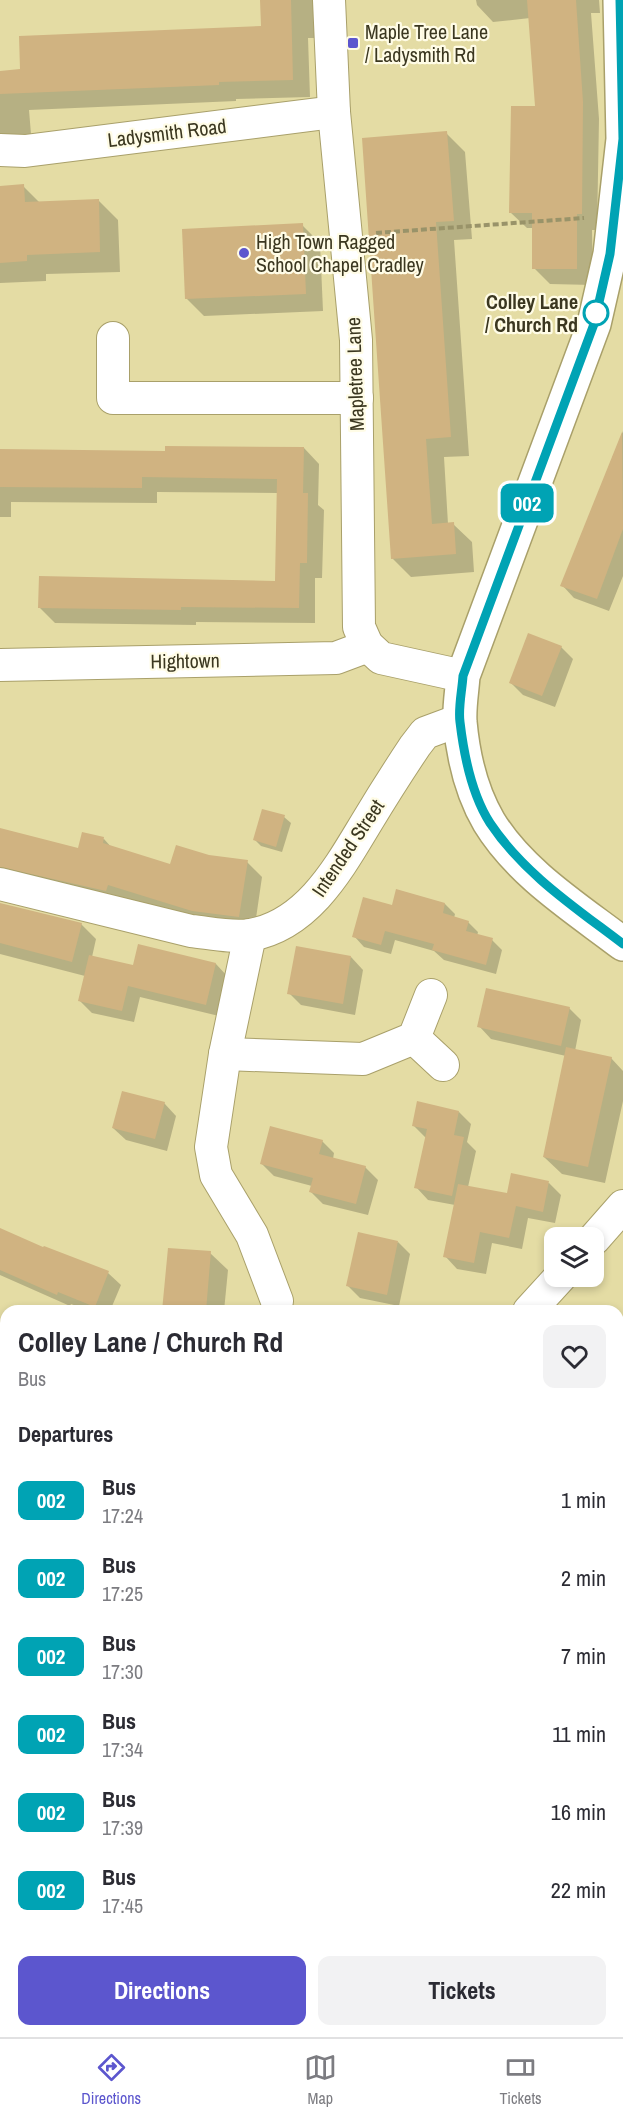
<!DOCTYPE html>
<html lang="en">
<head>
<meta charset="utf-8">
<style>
	:root { --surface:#fff; --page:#f2f2f3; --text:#2b2b33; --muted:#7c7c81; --line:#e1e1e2; --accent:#5c56ce }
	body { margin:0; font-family:"Archivo Narrow",sans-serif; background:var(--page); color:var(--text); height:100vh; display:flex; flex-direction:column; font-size:22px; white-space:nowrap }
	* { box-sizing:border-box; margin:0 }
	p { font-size:20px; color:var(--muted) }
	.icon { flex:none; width:33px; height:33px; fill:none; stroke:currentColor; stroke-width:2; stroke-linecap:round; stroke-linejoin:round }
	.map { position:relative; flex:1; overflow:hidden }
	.details { position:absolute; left:0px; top:1305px; width:624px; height:732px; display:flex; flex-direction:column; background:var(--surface); border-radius:18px 18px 0 0; box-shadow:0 3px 9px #0003 }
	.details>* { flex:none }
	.badge { padding:0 12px; border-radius:9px; font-size:21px; line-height:39px }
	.fabs { position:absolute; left:544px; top:1227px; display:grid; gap:12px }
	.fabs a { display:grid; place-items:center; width:60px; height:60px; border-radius:12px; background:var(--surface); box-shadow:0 3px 9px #0003; font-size:30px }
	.map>.badge { position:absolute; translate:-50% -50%; box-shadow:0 0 0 3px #fff }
	h2 { padding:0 18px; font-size:22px; line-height:54px }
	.round { display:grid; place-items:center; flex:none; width:63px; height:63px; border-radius:12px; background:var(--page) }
	.summary { display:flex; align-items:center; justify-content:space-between; height:102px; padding:0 18px }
	h1 { font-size:28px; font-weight:700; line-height:45px }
	.button { display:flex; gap:12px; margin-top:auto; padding:12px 18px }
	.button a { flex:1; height:69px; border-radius:12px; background:var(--accent); color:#fff; font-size:24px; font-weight:700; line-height:69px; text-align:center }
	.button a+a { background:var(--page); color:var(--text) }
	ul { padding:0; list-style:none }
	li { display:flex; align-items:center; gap:18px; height:78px; padding:0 18px }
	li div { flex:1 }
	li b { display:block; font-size:22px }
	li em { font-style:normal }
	li .badge { min-width:66px; font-weight:700; text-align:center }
	.menu { display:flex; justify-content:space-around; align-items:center; height:84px; border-top:2px solid var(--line); background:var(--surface); font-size:16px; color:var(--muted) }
	.menu a { display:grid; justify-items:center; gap:3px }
	.menu .selected { color:var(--accent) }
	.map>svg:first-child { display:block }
	.green { fill:#f6b49d }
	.shadow { fill:#0003 }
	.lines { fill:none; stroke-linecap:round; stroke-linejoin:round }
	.river { stroke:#d3c03b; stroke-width:54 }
	.building { fill:#d0b381 }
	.minor-casing { stroke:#a9a06a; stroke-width:34 }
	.major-casing { stroke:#a9a06a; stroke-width:36 }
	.path { stroke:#999369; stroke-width:4; stroke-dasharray:6 3; stroke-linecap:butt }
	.minor { stroke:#fff; stroke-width:32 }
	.major { stroke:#fff; stroke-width:33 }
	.line-casing { stroke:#fff; stroke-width:14 }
	.line { stroke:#00a3b4; stroke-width:9 }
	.poi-dot { fill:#5c56ce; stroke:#fffce6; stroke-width:2 }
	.stop-dot { fill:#fff; stroke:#00a3b4; stroke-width:3 }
	.labels { text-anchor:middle; stroke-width:4.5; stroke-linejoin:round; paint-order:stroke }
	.poi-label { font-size:20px; fill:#3b3720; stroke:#fffce6; text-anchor:start }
	.street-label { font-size:20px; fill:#3b3720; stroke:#fffce6 }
	.stop-label { font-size:20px; font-weight:bold; fill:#3b3720; stroke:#fffce6; text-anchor:end }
</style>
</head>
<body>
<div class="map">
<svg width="623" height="2037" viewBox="0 0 623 2037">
	<rect width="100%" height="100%" fill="#e4dca4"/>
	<path class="green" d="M0 1401 6 1403V2031H236L241 2037H0Z"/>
	<g class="shadow">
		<path d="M261 0H319L320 38H308L310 97 236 99V101L29 110 31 134 0 136V72L22 71 262 27Z"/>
		<path d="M476 0H599L600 13H591L599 119 597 230H592L593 285 550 284 534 268V228H527L510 212 537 108 530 18 493 22 477 5Z"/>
		<path d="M446 133 465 152 472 239 454 240 469 456 444 457 448 524H453L472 542 474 572 411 577 392 558Z"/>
		<path d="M23 186 40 203 98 200 118 220 120 272 46 274V281L0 283V187Z"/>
		<path d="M302 225 320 243 323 311 204 316 186 298Z"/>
		<path d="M623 431V576L609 611 574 598 562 585Z"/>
		<path d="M304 448 319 464 318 505 324 510 322 578H315V623L196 622V625L55 623 39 607 277 582 278 493 157 492V503L11 502V517H0V451L166 452Z"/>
		<path d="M561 647 573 659 555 707 523 695 511 683Z"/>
		<path d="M284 817 291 823 282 852 261 846 255 840Z"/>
		<path d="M0 830 79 850 104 839 112 848 171 866 209 857 247 862 262 877 254 932 0 890Z"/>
		<path d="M0 904 81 924 96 939 92 957 134 967 216 964 228 977 219 1016 140 997 134 1022 92 1013 79 1000 85 976 0 954Z"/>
		<path d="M445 904 455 914 454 918 468 922 478 932 477 936 492 940 502 950 496 974 444 960 434 951 395 940 391 954 364 947 354 936 393 907Z"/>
		<path d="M351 957 363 970 355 1015 301 1005 289 993Z"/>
		<path d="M569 1008 581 1020 575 1051 611 1058 623 1071V1101L605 1183 562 1174 544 1157 566 1056 491 1039 479 1026Z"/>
		<path d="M164 1103 176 1116 167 1151 126 1140 113 1128Z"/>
		<path d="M459 1112 471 1124 467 1142 476 1151 468 1187 508 1194 549 1183 561 1195 555 1223 528 1218 522 1249 492 1243 486 1274 457 1269 445 1256 455 1205 428 1200 416 1187 426 1138 414 1126Z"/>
		<path d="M322 1141 334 1153 333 1159 365 1167 378 1180 368 1215 323 1204 310 1191 312 1186 274 1176 262 1164Z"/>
		<path d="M0 1230 44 1249 108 1273 121 1285 110 1311H89L71 1304 70 1306 0 1275Z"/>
		<path d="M398 1242 410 1254 399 1306 360 1298 348 1286Z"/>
		<path d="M210 1253 228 1270 224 1311H164Z"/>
		<path d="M623 1357V1404L618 1399V1359Z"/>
		<path d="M623 1682V1737L620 1734 618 1735V1684Z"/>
		<rect x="618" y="1799" width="5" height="41"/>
	</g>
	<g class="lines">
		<g class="river">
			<path d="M0 1835 6 1840"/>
			<path d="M194 2031 197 2037"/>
		</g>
	</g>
	<g class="building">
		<path d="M260 0H291L293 80 219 82V85L0 94V71L20 69 19 36 261 26Z"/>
		<path d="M527 0H576L583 102 582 214H577V269H532V213H509L511 106H535Z"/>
		<path d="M447 131 454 221 436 222 451 437 426 439 432 524 454 522 456 554 391 559 362 138Z"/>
		<path d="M24 184 25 202 99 199 100 252 27 255V261L0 263V186Z"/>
		<path d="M303 223 306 294 185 299 182 229Z"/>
		<path d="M622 432 623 529 597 599 560 586Z"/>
		<path d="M165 446 304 447 303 493H308L307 563H300L299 608 181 607V610L38 608 39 576 275 581 277 479 142 477V488L0 487V449L165 451Z"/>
		<path d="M528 633 562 646 542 696 509 683Z"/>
		<path d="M262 809 285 815 276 847 253 840Z"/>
		<path d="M0 828 78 848 82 832 104 837 103 843 170 864 176 845 209 855 248 860 239 917 192 911 108 885 106 891 0 867Z"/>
		<path d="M396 889 445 903 443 913 469 921 466 931 493 938 486 965 432 950 434 944 385 931 381 945 352 937 363 897 392 905Z"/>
		<path d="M0 903 82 923 72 962 0 943Z"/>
		<path d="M138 944 216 963 206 1005 128 986 122 1011 78 1001 89 955 133 965Z"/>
		<path d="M296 946 351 956 343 1004 287 994Z"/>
		<path d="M486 988 570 1007 561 1046 477 1027Z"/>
		<path d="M566 1047 612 1057 588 1167 543 1157Z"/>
		<path d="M122 1091 165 1102 155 1139 112 1128Z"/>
		<path d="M417 1101 459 1111 454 1135 464 1137 452 1196 414 1188 427 1129 412 1126Z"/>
		<path d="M270 1126 323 1140 319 1154 366 1166 356 1204 309 1192 313 1178 260 1164Z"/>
		<path d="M511 1173 549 1181 543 1212 516 1206 509 1238 480 1232 474 1263 443 1257 458 1184 507 1193Z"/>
		<path d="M0 1228 43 1247 44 1246 109 1271 95 1307 58 1292 57 1295 0 1270Z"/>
		<path d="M358 1232 398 1241 387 1295 346 1286Z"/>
		<path d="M168 1248 211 1251 206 1311H162Z"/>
	</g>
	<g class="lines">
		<g class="minor-casing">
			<g id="minor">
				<path d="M329 0 334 112 356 340 359 627 367 645 381 658 463 676"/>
				<path d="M0 150 25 151 334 112"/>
				<path d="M113 338V398H357"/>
				<path d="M0 665 336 658 368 646"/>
				<path d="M0 884 191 931C210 933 232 938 250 935 309 925 340 866 368 820 383 795 399 770 415 746L425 733 460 720"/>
				<path d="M250 935 225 1054 211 1147 216 1175 252 1235 277 1301"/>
				<path d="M414 1038 443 1065"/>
				<path d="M225 1054 363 1059 414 1038 431 995"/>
				<path d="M594 1239 623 1206"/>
				<path d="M529 1311 561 1276"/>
				<path d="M0 1365 6 1368"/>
				<path d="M618 1415 623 1413"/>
				<path d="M618 1536 623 1550"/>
				<path d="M618 1632 623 1630"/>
				<path d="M618 1863 623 1864"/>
			</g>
		</g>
		<g class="major-casing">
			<path id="major" d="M620 0 623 139 610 254 594 324 463 676C462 691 459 707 460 722 463 755 472 793 489 822 520 873 576 908 623 944"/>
		</g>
		<g class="path">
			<path d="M376 233 584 218"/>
			<path d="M445 2031V2037"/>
		</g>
		<use href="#minor" class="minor"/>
		<use href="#major" class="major"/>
	</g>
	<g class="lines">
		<g class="line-casing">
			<path id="line" d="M620 0 623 139 610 254 594 324 463 676C462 691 458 708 460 722 464 756 472 795 490 823 524 874 576 908 623 944"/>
		</g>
		<use href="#line" class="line"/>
	</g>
	<g class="poi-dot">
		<rect x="347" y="37" width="12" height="12" rx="3"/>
		<circle cx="244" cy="253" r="6"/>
	</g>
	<circle class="stop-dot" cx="596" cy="313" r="12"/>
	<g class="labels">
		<g class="poi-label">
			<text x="365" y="39">Maple Tree Lane<tspan x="365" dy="23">/ Ladysmith Rd</tspan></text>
			<text x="256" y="249">High Town Ragged<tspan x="256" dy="23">School Chapel Cradley</tspan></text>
		</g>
		<g class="street-label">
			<text transform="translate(167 133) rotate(-7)" y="7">Ladysmith Road</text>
			<text transform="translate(355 374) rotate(-92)" y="7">Mapletree Lane</text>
			<text transform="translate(185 661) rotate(-1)" y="7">Hightown</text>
			<text transform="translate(348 848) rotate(-56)" y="7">Intended Street</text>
		</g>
		<g class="stop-label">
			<text x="578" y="309">Colley Lane<tspan x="578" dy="23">/ Church Rd</tspan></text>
		</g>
	</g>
</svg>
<div class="fabs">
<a><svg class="icon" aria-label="layers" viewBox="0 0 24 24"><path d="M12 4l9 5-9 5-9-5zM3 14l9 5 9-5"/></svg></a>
</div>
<b class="badge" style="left:527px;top:503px;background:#00a3b4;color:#fff">002</b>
<section class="details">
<div class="summary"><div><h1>Colley Lane / Church Rd</h1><p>Bus</p></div><a class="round"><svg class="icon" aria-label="heart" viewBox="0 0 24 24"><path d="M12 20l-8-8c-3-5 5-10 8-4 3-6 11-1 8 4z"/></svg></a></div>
<h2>Departures</h2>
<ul>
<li><span class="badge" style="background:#00a3b4;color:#fff">002</span><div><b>Bus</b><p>17:24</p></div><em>1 min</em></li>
<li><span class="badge" style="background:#00a3b4;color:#fff">002</span><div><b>Bus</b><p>17:25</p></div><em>2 min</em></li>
<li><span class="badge" style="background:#00a3b4;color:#fff">002</span><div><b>Bus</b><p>17:30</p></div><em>7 min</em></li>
<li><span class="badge" style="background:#00a3b4;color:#fff">002</span><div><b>Bus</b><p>17:34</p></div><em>11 min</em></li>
<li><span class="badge" style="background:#00a3b4;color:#fff">002</span><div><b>Bus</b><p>17:39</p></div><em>16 min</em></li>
<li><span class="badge" style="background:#00a3b4;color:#fff">002</span><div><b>Bus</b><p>17:45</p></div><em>22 min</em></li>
</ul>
<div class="button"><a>Directions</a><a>Tickets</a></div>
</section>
</div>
<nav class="menu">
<a class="selected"><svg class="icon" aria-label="directions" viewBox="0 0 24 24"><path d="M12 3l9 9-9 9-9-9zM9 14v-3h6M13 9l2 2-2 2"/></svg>Directions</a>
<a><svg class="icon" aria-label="map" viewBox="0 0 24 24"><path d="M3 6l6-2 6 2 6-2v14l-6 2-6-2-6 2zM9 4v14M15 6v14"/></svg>Map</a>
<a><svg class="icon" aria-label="tickets" viewBox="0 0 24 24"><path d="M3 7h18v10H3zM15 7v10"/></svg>Tickets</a>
</nav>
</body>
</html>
